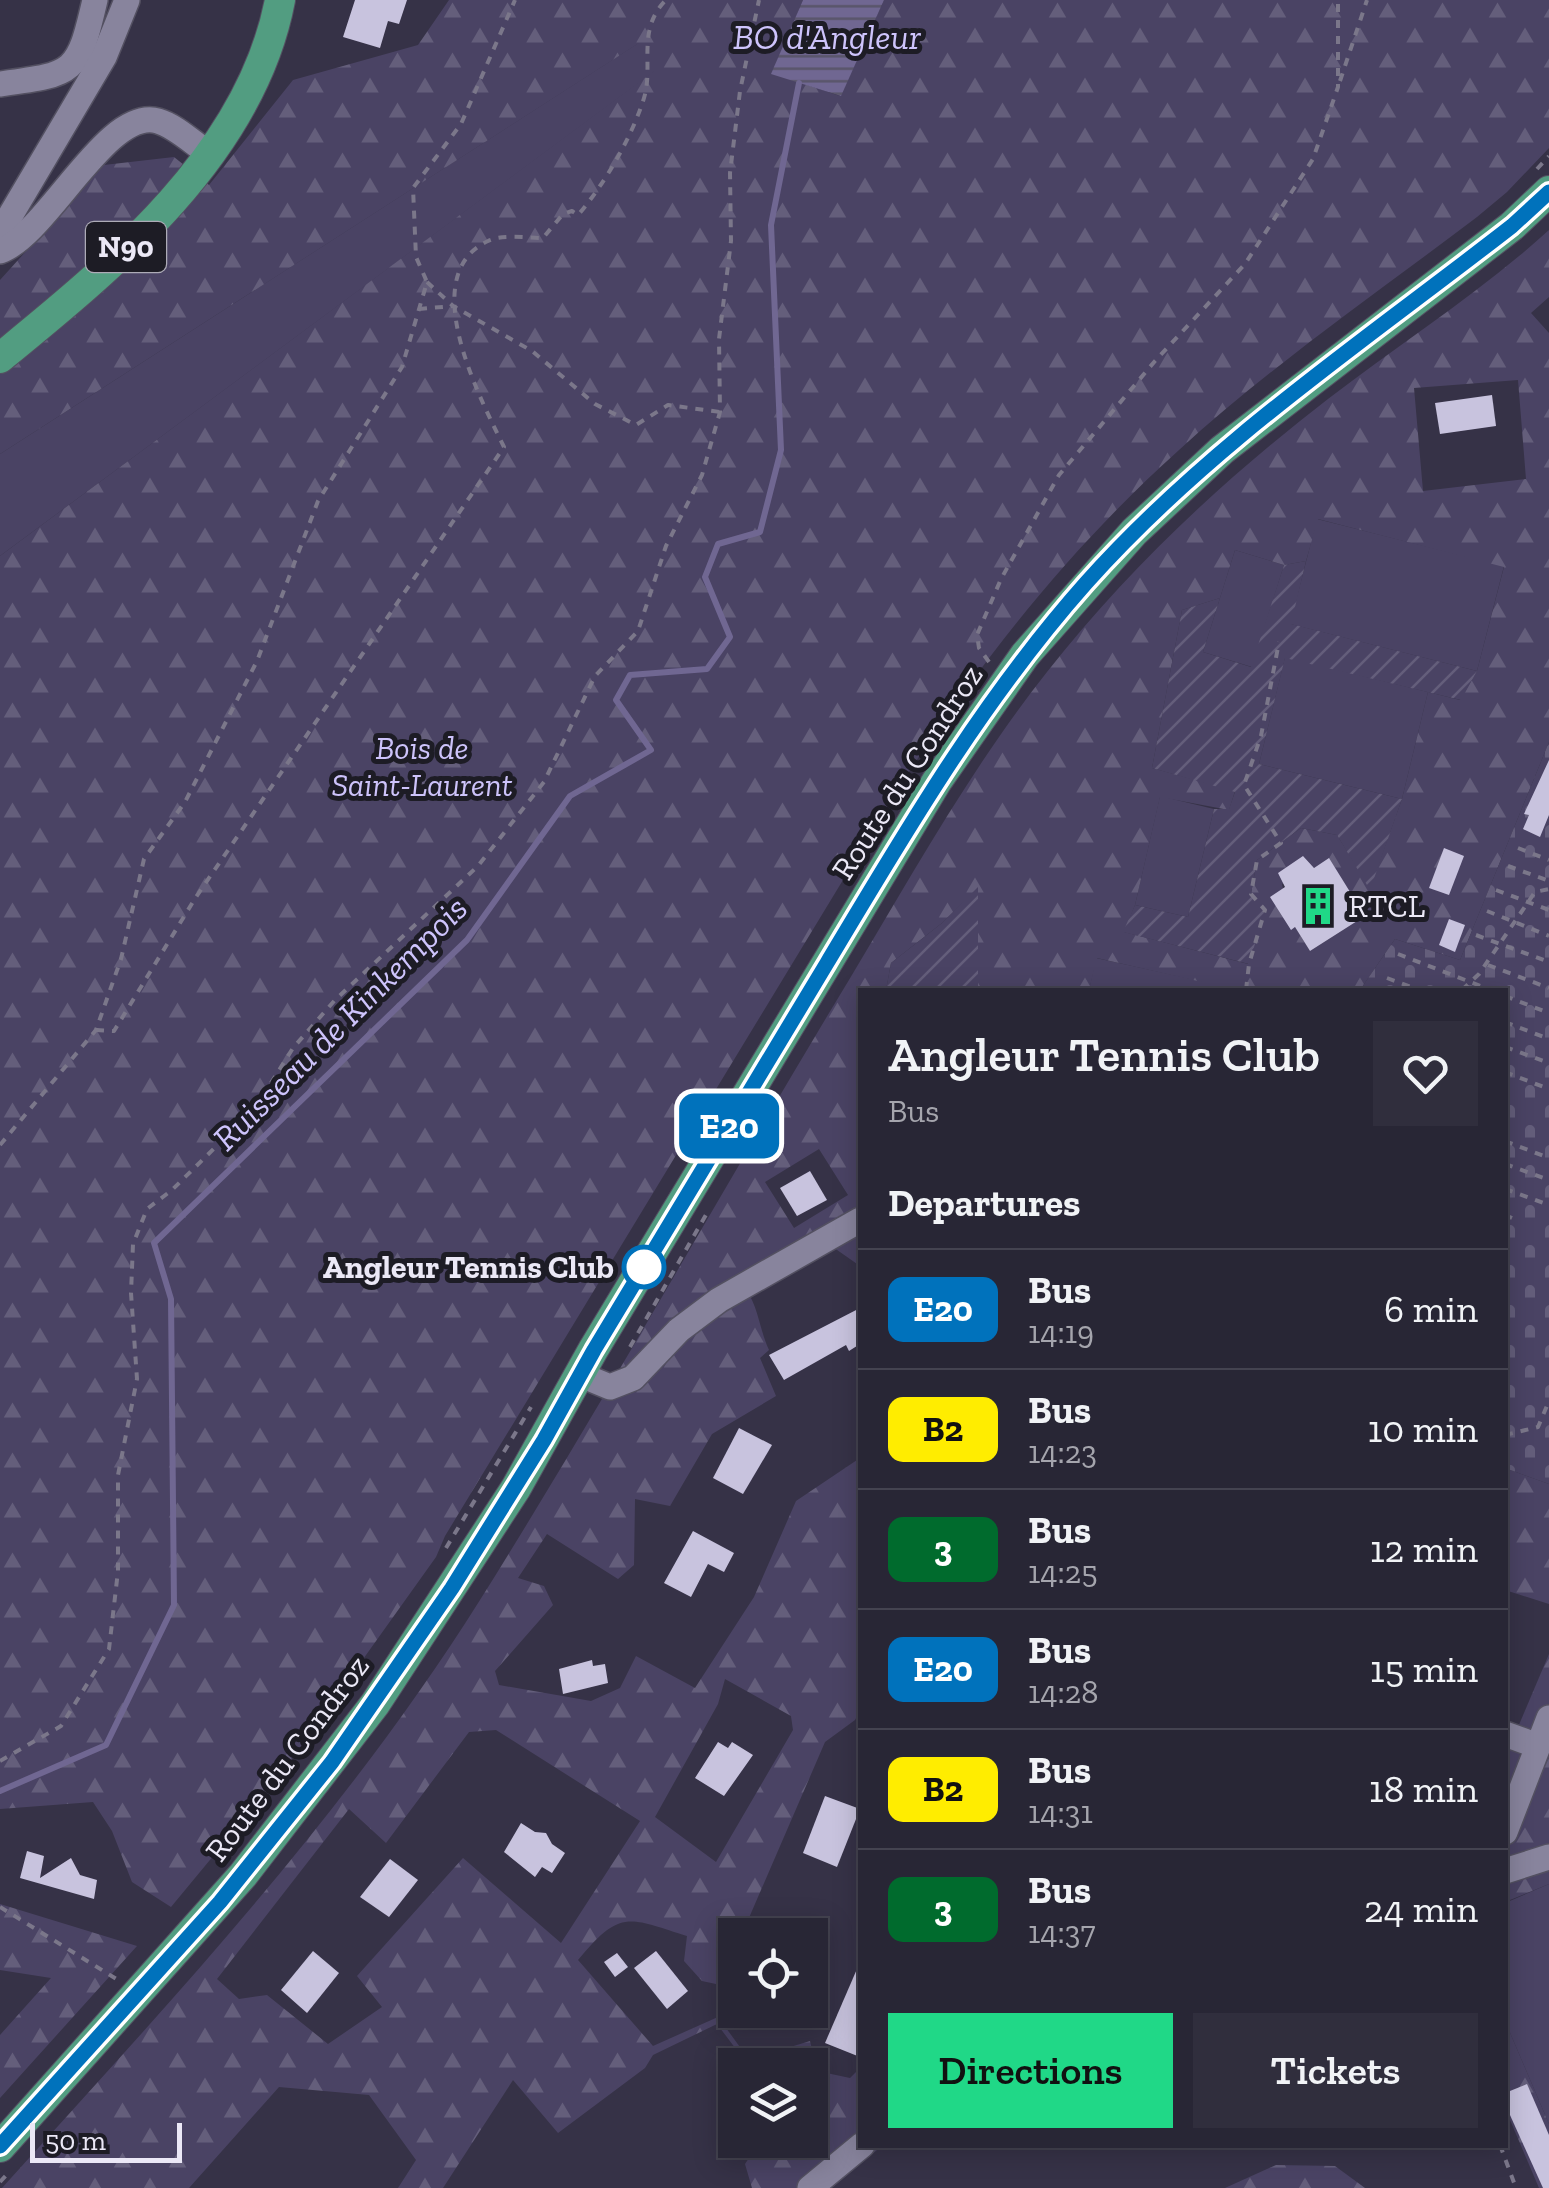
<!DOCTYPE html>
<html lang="en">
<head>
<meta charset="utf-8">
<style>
	:root { --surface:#282635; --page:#302e3d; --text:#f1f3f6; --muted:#a5a5ad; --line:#444350; --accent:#20d887 }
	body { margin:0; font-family:"Zilla Slab",serif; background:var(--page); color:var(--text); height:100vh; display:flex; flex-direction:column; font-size:38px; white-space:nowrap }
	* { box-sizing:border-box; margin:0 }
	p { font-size:32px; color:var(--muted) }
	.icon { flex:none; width:55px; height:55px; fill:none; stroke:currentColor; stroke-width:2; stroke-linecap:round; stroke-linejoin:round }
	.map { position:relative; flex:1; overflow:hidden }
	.drawer { position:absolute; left:858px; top:988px; width:650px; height:1160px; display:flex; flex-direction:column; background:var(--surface); border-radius:0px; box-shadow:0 5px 25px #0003,0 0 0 2px var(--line) }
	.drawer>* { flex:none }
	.badge { padding:0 20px; border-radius:15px; font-size:35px; line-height:65px }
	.tools { position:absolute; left:718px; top:1918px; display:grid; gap:20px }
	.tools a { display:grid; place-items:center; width:110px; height:110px; border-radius:0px; background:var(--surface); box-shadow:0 5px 25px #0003,0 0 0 2px var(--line); font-size:50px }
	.scale { position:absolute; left:30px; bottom:25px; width:152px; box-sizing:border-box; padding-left:10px; border:5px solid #ebe8f6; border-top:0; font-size:28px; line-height:35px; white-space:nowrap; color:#ebe8f6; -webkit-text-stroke:8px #1d1c25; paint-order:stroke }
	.map>.badge { position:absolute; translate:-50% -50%; box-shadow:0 0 0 5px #fff }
	h2 { padding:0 30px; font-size:38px; line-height:90px }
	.round { display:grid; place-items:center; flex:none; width:105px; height:105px; border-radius:0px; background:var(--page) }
	.head { display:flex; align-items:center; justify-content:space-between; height:170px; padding:0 30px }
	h1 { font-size:48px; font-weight:600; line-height:75px }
	.primary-button { display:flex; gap:20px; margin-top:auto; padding:20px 30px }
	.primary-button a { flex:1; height:115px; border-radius:0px; background:var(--accent); color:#111; font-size:40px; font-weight:600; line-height:115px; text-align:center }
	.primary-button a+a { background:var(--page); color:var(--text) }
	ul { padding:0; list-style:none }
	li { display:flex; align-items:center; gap:30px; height:120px; padding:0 30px; border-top:2px solid var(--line) }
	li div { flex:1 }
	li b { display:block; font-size:38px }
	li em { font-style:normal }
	li .badge { min-width:110px; font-weight:700; text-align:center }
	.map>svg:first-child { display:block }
	.grass { fill:#4a4364 }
	.forest { fill:url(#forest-firs); fill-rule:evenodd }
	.cemetery { fill:url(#cemetery-stones) }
	.garden { fill:url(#garden-furrows) }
	.water { fill:url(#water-rules) }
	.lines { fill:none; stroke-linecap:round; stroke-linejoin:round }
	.stream { stroke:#706792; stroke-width:6 }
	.building { fill:#c8c3de }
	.minor-casing { stroke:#535061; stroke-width:28 }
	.major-casing { stroke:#535061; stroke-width:32 }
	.path { stroke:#7b778a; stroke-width:4; stroke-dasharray:8 8; stroke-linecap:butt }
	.minor { stroke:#88849d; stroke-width:25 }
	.major { stroke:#529d81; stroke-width:30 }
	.line-casing { stroke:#fff; stroke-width:22 }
	.line { stroke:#0072bc; stroke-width:15 }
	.stop-dot { fill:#fff; stroke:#0072bc; stroke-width:5 }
	.labels { text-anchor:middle; stroke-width:10; stroke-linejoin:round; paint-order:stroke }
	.shield { fill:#1d1c25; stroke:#adabb7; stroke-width:2.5 }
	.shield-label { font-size:30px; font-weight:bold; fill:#ebe8f6 }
	.park-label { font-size:32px; font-style:italic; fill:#cdc3fa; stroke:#1d1c25 }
	.street-label { font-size:32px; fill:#ebe8f6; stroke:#1d1c25 }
	.poi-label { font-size:32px; fill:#ebe8f6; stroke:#1d1c25; text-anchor:start }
	.stop-label { font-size:32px; font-weight:bold; fill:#ebe8f6; stroke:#1d1c25; text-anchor:end }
	.water-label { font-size:35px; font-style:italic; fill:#cec4fc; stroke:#1d1c25 }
</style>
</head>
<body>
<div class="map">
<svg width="1549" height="2188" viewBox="0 0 1549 2188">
	<defs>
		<pattern id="forest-firs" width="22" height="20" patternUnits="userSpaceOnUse" patternTransform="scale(2.5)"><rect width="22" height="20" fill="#4a4364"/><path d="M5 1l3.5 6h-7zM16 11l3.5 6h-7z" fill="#645e7b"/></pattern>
		<pattern id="cemetery-stones" width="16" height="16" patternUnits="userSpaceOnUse" patternTransform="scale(2.5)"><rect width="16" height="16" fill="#4a4364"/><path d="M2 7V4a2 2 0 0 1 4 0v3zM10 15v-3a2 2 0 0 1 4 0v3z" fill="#645e7b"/></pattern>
		<pattern id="garden-furrows" width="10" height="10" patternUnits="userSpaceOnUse" patternTransform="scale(2.5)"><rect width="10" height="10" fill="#4a4364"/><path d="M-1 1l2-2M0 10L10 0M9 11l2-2" fill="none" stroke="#645e7b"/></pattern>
		<pattern id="water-rules" width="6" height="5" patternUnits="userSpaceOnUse" patternTransform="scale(2.5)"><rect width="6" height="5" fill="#706792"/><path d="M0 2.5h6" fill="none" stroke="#59556a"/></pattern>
	</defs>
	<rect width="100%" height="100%" fill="#363247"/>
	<g class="grass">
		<path d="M640 42 655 71 0 556V454Z"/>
		<path d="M1317 519 1504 566 1477 671 1290 624Z"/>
		<path d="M1235 550 1284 565 1252 667 1203 652Z"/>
		<path d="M1285 657 1428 692 1402 799 1259 764Z"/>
		<path d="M1160 796 1214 809 1188 917 1135 905Z"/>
		<path d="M1096 958 1237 989 1089 990Z"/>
		<path d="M1549 1884V2124L1505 2021V1903Z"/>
	</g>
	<g class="forest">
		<path d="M449 0H803L772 73 840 96 884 0H1549V148L1507 192 1477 217C1377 293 1272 365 1179 450 1071 547 982 659 903 781L445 1536 436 1557 281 1774 171 1907 132 1882 112 1831 93 1802 0 1809V556L654 71 639 43 0 454V280L104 165 174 157 209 185 293 80 418 45Z"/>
		<path d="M1549 230V297L1531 313 1549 333V742L1460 960 1395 939 1360 990H1237L1097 958 1089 990H978L977 889 942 923 891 963 886 990H860V1266L830 1245 746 1289C759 1309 759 1328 769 1350L760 1358 776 1396 712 1434 670 1506 635 1499 634 1565 618 1579 547 1534 518 1578 544 1586 553 1605 495 1671 499 1685 591 1701 620 1688 636 1656 695 1688 754 1597 796 1501 860 1458V1710L855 1720 825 1742 742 1934 735 1935V1948L716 1984 702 1981 684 1961 687 1936C628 1917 620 1909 578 1960L653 2046 718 2017 753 2065H748L717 2024 653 2055 645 2068 558 2133 513 2080 443 2188H398L416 2160 369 2095 279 2087 189 2188H2C172 2000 345 1815 480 1600 608 1396 724 1186 849 980 912 875 971 768 1047 672 1128 569 1224 479 1328 399 1401 343 1481 292 1549 230ZM1518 380 1526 479 1423 491 1414 388ZM1318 519 1504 567 1477 671 1460 700 1428 692 1402 799 1370 888 1337 835 1301 828 1257 860 1251 894 1248 964 1124 932 1135 905 1160 797 1229 810 1235 791 1152 768 1182 610 1220 598 1235 550 1284 565 1306 561ZM1329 859 1365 916 1310 951 1295 927 1292 929 1282 884 1311 865 1314 868ZM819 1149 848 1195 794 1228 765 1182ZM725 1679 791 1716 793 1730 716 1862 655 1817 718 1704ZM496 1730 640 1821 561 1943 463 1858 357 1976 382 2007 328 2044 267 1995 239 1999 217 1979 349 1809 386 1843 469 1732Z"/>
		<path d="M1505 1468 1549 1484V1604L1505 1590Z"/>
		<path d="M1549 1654V1884L1505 1902V1758Z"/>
		<path d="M0 1904 137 1946 0 2098V2035L51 1978 0 1970Z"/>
		<path d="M1505 2021 1549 2124V2188H1539L1505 2108Z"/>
		<path d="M810 2041 817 2071 850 2078 860 2068V2145H883L831 2188H752L745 2164 761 2140H810V2065H765L774 2052Z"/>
		<path d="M1276 2165 1335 2166 1365 2188H1225Z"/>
	</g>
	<path class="cemetery" d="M1549 742V1484L1505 1468V990H1360L1395 939 1460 960Z"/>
	<g class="garden">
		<path d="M1306 561 1291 624 1477 671 1461 700 1285 658 1259 764 1402 799 1370 890 1337 835 1301 828 1257 860 1251 894 1265 910 1249 964 1123 932 1135 905 1188 917 1214 809H1229L1235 792 1152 768 1182 610 1220 598 1203 652 1251 667 1284 565Z"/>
		<path d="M978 887V990H886L891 963 942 923Z"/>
	</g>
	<path class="water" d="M803 0H884L841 96 771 74Z"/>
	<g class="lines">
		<path class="stream" d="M0 1791 106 1745 174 1605 171 1299 154 1243 467 940 570 796 651 750 616 700 630 675 707 669 730 637 705 577 718 544 760 532 781 450 771 225 799 83"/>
	</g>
	<g class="building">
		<path d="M355 0H407L399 24 388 21 380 48 343 37Z"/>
		<path d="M1492 395 1496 426 1440 434 1435 403Z"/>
		<path d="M1549 760V815L1540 837 1523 829 1529 815 1524 814Z"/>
		<path d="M1444 848 1464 856 1449 895 1429 888Z"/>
		<path d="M1303 856 1314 868 1329 858 1365 916 1310 951 1295 927 1291 930 1270 897 1285 887 1278 873Z"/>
		<path d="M1449 919 1465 925 1455 952 1439 945Z"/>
		<path d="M810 1171 827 1200 797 1216 780 1188Z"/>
		<path d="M860 1308V1344L849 1351 846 1345 784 1380 769 1355Z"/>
		<path d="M739 1428 772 1445 743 1494 713 1478Z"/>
		<path d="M693 1531 734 1553 724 1572 708 1564 691 1597 664 1583Z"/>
		<path d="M592 1660 593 1666 605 1664 608 1683 563 1694 559 1669Z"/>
		<path d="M718 1742 728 1748 732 1742 753 1755 724 1796 695 1778Z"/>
		<path d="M825 1796 860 1809 837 1867 803 1853Z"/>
		<path d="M521 1823 535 1832 546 1833 552 1844 565 1853 552 1873 542 1867 535 1877 504 1852Z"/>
		<path d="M27 1851 44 1856 40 1878 71 1858 80 1875 97 1880 94 1899 20 1878Z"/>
		<path d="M390 1859 418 1880 389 1917 360 1897Z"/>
		<path d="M313 1951 339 1973 307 2013 281 1990Z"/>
		<path d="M656 1951 688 1991 667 2009 634 1968Z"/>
		<path d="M617 1953 628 1967 615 1977 604 1962Z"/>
		<path d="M860 1962V2057L825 2043Z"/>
		<path d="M1527 2084 1549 2135V2188H1543L1505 2104V2093Z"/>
	</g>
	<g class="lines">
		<g class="minor-casing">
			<g id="minor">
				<path d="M0 84C75 74 78 74 95 0"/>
				<path d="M0 233 104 57 127 0"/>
				<path d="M0 251C48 234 107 106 158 121 176 126 195 145 211 155"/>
				<path d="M581 1375 610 1387 633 1378 679 1330 719 1300 860 1220"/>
				<path d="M1505 1734 1538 1746"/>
				<path d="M1505 1832 1549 1718"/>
				<path d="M1505 1871 1549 1857"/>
				<path d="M810 2188 862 2145"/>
			</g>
		</g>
		<g class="major-casing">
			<g id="major">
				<path d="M0 358C114 265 251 153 280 0"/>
				<path d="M0 2147 243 1875 375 1704 516 1488 593 1350 937 781 1025 655 1134 532 1222 450 1512 226 1549 191"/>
			</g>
		</g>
		<g class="path">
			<path d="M1340 81 1367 0"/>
			<path d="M1537 169 1549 156"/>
			<path d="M427 282 453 306 532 351 595 404 636 425 668 405 720 412"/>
			<path d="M419 309 453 306"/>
			<path d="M989 662 979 648 977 635 1001 579 1059 475 1155 361 1245 264 1313 159 1338 87V0"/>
			<path d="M1518 848 1549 860"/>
			<path d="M1508 866 1549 881"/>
			<path d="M1496 890 1549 910"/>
			<path d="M1487 911 1549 936"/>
			<path d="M1476 935 1549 962"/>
			<path d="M1398 954 1491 990"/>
			<path d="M1488 965 1549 988"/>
			<path d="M1387 978 1419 990"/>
			<path d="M1246 990 1249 964 1265 910 1251 894 1257 860 1281 843 1244 785 1261 736 1279 642"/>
			<path d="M1462 990 1479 974 1535 892 1549 889"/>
			<path d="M1505 996 1549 1013"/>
			<path d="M1505 1022 1549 1039"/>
			<path d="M96 1030 114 1031 196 897 504 447C480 398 415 275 488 241 502 234 527 238 543 238L563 214 572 211 578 215C604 185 632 137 644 98 654 65 636 30 666 0"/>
			<path d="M1505 1047 1549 1063"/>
			<path d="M1505 1072 1549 1089"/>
			<path d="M1505 1141 1549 1158"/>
			<path d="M0 1145 96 1030 121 959 144 859 185 802 257 661 318 501 402 367 427 282 416 257 413 188 461 124 515 0"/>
			<path d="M1505 1164 1549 1180"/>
			<path d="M1505 1189 1549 1205"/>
			<path d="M1505 1215 1512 1218"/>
			<path d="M630 1347 707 1213"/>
			<path d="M1505 1435 1538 1427 1549 1401"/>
			<path d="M446 1548 531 1407"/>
			<path d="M0 1761 61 1726 109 1649 118 1571V1475L137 1379 131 1293 133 1244 147 1209 172 1190 256 1107 293 1048 335 1000 478 866 544 782 595 676 638 631 666 546 702 475 720 412 719 339 731 241 730 173 740 91 759 0"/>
			<path d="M0 1907 118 1980"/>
			<path d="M1500 2145 1516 2188"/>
			<path d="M0 2182 10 2171"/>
		</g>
		<use href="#minor" class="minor"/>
		<use href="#major" class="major"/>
	</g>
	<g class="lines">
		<g class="line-casing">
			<path id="line" d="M0 2146 220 1902 332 1762 452 1588 544 1440 594 1350C671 1221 750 1092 827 963 906 831 983 699 1086 583 1210 444 1366 340 1512 226L1549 192"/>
		</g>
		<use href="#line" class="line"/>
	</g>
	<defs>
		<g id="building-bare" transform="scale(3)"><path d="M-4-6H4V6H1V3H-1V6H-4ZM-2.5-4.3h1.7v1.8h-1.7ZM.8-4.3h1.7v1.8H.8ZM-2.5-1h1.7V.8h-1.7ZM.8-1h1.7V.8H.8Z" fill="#20d887" stroke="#1d1c25" stroke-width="2.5" paint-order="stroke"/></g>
	</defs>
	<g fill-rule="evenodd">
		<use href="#building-bare" x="1318" y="906"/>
	</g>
	<circle class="stop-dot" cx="644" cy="1267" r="20"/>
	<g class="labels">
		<rect class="shield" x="86" y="222" width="80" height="50" rx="8"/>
		<g class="shield-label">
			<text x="126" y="257">N90</text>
		</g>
		<g class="park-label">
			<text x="422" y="759">Bois de<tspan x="422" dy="37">Saint-Laurent</tspan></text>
		</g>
		<g class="street-label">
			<text transform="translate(907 772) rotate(-57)" y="11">Route du Condroz</text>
			<text transform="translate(287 1758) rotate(-53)" y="11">Route du Condroz</text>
		</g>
		<g class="poi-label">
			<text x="1348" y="917">RTCL</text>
		</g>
		<g class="stop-label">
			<text x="614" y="1278">Angleur Tennis Club</text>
		</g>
		<g class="water-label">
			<text x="827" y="49">BO d'Angleur</text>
			<text transform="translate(340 1023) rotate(-45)" y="12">Ruisseau de Kinkempois</text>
		</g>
	</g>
</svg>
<div class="tools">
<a><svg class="icon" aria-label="locate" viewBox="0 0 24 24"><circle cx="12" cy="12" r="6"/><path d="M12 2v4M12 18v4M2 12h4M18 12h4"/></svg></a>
<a><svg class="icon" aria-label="layers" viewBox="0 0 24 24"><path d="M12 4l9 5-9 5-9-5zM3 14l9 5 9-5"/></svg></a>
</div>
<div class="scale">50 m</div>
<b class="badge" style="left:729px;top:1126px;background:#0072bc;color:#fff">E20</b>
<section class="drawer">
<div class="head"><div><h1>Angleur Tennis Club</h1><p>Bus</p></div><a class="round"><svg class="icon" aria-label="heart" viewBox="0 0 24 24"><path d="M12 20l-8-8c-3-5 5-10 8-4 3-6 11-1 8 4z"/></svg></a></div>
<h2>Departures</h2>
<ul>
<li><span class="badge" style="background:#0072bc;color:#fff">E20</span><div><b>Bus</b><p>14:19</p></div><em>6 min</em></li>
<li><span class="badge" style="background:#ffed00;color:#111">B2</span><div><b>Bus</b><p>14:23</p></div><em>10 min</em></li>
<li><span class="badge" style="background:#006b2d;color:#fff">3</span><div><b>Bus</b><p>14:25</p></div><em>12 min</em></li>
<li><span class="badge" style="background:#0072bc;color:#fff">E20</span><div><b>Bus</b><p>14:28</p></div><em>15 min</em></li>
<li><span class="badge" style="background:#ffed00;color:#111">B2</span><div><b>Bus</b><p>14:31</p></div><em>18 min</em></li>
<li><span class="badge" style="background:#006b2d;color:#fff">3</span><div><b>Bus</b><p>14:37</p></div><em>24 min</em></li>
</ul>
<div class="primary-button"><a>Directions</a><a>Tickets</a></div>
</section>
</div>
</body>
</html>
